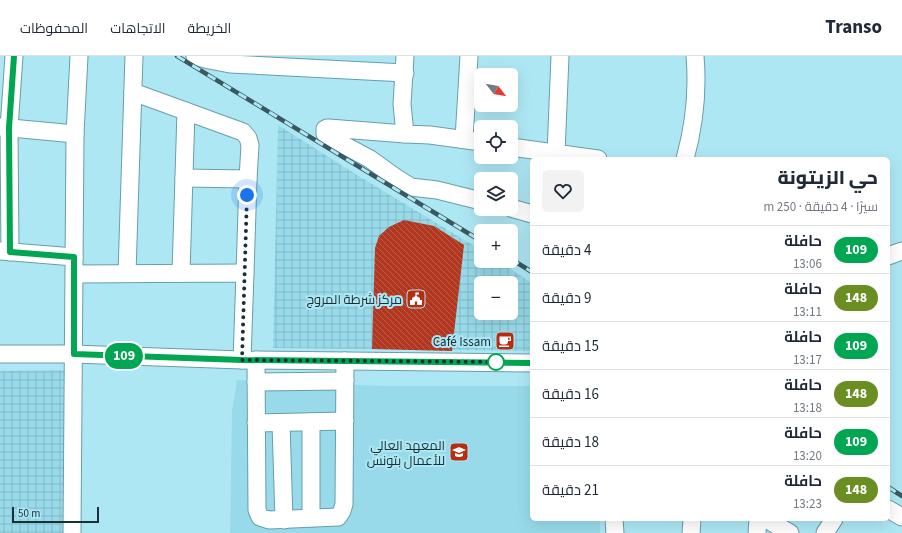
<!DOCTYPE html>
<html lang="ar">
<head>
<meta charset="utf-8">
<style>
	:root { --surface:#fff; --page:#f2f2f3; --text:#1f2937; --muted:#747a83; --line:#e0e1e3 }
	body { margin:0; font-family:"Source Sans 3",Cairo,sans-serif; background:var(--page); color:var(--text); direction:rtl; height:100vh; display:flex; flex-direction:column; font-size:15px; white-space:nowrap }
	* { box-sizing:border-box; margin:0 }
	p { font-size:13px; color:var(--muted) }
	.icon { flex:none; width:22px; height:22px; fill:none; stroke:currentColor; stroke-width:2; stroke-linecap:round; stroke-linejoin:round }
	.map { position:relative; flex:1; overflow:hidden; direction:ltr }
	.drawer { position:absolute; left:530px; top:101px; width:360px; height:364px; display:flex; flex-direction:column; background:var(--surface); border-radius:6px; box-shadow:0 4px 16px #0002; direction:rtl }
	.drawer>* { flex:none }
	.badge { padding:0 8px; border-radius:13px; font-size:14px; line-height:26px }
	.needle { width:26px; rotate:121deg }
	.tools { position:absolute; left:474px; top:12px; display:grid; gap:8px }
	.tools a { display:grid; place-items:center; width:44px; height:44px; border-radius:6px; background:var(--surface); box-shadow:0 4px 16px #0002; font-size:20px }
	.scale { position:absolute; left:12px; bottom:10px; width:87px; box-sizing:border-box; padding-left:4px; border:2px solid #193035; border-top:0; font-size:11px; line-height:14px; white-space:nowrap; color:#193035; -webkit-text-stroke:3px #aee7f4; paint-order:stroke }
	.you { position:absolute; width:20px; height:20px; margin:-10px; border:3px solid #fff; border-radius:50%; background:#1a73e8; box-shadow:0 0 0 6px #1a73e833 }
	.map>.badge { position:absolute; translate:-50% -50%; box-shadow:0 0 0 2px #fff }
	.round { display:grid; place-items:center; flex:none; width:42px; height:42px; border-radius:6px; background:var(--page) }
	.headline { display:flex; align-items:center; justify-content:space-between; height:68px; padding:0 12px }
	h1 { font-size:19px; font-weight:800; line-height:30px }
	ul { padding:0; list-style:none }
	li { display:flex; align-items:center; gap:12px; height:48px; padding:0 12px; border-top:1px solid var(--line) }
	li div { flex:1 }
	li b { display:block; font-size:15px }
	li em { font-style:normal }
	li .badge { min-width:44px; font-weight:700; text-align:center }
	header { display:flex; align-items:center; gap:24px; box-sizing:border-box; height:56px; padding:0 20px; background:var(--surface); border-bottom:1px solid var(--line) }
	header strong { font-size:19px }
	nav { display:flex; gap:22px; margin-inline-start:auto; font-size:14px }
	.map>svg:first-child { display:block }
	.built { fill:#98dae9 }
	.industrial { fill:url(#industrial-grid); fill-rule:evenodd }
	.building { fill:url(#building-back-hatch) }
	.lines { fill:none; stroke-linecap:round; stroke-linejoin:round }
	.minor-casing { stroke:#679eab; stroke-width:19 }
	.minor { stroke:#fff; stroke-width:17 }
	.rail-casing { stroke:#3a585f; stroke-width:4.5 }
	.rail { stroke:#aee7f4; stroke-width:3; stroke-dasharray:9; stroke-linecap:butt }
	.line-casing { stroke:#fff; stroke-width:9 }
	.line { stroke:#00a651; stroke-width:6 }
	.walk { stroke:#193035; stroke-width:4; stroke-dasharray:0 7.2 }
	.stop-dot { fill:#fff; stroke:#00a651; stroke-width:2 }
	.labels { text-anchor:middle; stroke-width:4; stroke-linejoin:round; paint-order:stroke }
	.poi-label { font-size:13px; fill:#193035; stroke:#aee7f4; text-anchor:end }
</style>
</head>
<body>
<header>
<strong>Transo</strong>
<nav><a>الخريطة</a><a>الاتجاهات</a><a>المحفوظات</a></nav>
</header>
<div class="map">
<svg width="902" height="477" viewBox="0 0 902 477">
	<defs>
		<pattern id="industrial-grid" width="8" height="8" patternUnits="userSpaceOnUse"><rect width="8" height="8" fill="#98dae9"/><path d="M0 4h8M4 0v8" fill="none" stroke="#82bbc8"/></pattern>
		<pattern id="building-back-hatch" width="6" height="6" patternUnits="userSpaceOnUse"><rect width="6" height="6" fill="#b3371e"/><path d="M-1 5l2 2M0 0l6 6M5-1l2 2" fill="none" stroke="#b5604f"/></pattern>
	</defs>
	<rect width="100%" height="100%" fill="#aee7f4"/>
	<path class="built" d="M237 324 385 330H532V463H600V477H230L232 355Z"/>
	<g class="industrial">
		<path d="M278 69 357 119 481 194V205H498L532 227V295L273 292ZM481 227H511V257H481Z"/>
		<path d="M68 314V477H0V315Z"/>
	</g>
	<path class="building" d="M404 164 434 170 464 189 452 295 372 293 375 192 379 180 389 171Z"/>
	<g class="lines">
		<g class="minor-casing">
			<g id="minor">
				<path d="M195 0 209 4 230 8 405 17"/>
				<path d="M405 0 402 48 405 78 430 79 481 86"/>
				<path d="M133 36 243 76 248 82 250 89 248 123 245 217"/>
				<path d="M0 71 75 78"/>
				<path d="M405 78 329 72H327L325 73V78L327 80 370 103 395 121 411 131 437 134 481 145"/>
				<path d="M464 83 469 0"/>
				<path d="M511 91 598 103"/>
				<path d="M556 98 560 0"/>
				<path d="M685 103C694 70 698 34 695 0"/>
				<path d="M184 122 248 123"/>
				<path d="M511 152 532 158"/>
				<path d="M0 195 74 201"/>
				<path d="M10 196 9 72 14 0"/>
				<path d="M888 200 902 195"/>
				<path d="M127 217 134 0"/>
				<path d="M181 217 186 55"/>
				<path d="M75 218 245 217 242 304"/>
				<path d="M0 298H73L242 304 532 307"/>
				<path d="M256 304 257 454 260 461 269 464 338 461 342 455 344 448 345 305"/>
				<path d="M256 326 345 325"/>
				<path d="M256 367 345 365"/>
				<path d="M281 367 284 464"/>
				<path d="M888 453 902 461"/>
				<path d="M311 462V366"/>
				<path d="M614 463 615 477"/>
				<path d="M766 463 790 477"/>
				<path d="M72 477 75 78 79 0"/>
				<path d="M691 477 692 463"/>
				<path d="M757 477 758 463"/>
				<path d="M825 477 834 463"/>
			</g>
		</g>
		<use href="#minor" class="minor"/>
		<g class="rail-casing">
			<g id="rail">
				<path d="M177 0 481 185"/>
				<path d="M511 203 532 216"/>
				<path d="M888 431 902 440"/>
			</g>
		</g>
		<use href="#rail" class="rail"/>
	</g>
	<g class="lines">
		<g class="line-casing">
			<path id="line" d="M14 0 9 72 10 196 74 201V298L242 304 532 307"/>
		</g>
		<use href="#line" class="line"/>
		<path class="walk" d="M247 139 242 304 501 306H496"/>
	</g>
	<defs>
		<g id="civic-square" transform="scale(1)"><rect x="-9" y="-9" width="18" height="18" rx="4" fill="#b82d0f" stroke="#aee7f4"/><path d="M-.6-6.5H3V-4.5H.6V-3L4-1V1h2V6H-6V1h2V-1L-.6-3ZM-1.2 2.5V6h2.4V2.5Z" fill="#fff"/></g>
		<g id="cafe-square" transform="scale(1)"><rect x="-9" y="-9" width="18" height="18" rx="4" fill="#b82d0f" stroke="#aee7f4"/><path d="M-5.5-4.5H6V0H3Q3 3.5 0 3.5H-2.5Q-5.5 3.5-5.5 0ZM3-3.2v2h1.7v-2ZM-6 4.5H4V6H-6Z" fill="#fff"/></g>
		<g id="university-square" transform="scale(1)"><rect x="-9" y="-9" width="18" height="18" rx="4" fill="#b82d0f" stroke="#aee7f4"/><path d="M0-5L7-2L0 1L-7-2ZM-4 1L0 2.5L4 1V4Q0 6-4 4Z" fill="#fff"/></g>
	</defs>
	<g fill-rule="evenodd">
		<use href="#civic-square" x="416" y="243"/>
		<use href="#cafe-square" x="505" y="285"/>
		<use href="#university-square" x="459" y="396"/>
	</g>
	<circle class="stop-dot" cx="496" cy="306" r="8"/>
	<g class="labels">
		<g class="poi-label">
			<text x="402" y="248">مركز شرطة المروج</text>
			<text x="491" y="290">Café Issam</text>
			<text x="445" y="394">المعهد العالي<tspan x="445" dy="15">للأعمال بتونس</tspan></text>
		</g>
	</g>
</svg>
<div class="tools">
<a><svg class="needle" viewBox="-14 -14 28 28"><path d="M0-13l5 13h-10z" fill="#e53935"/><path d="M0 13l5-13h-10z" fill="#747a83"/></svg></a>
<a><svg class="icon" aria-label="locate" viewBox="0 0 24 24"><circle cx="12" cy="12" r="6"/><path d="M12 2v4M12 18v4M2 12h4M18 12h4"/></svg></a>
<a><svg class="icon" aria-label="layers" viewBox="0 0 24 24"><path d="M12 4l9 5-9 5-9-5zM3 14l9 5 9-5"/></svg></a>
<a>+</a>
<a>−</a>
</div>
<div class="scale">50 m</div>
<div class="you" style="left:247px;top:139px"></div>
<b class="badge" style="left:124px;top:300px;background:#00a651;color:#fff">109</b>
<section class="drawer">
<div class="headline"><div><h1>حي الزيتونة</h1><p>سيرًا · 4 دقيقة · 250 m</p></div><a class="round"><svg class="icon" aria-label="heart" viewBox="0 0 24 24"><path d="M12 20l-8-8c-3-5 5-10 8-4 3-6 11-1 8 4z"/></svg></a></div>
<ul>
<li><span class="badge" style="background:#00a651;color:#fff">109</span><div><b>حافلة</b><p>13:06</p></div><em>4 دقيقة</em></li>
<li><span class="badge" style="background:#6b8e23;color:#fff">148</span><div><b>حافلة</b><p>13:11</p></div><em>9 دقيقة</em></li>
<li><span class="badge" style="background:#00a651;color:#fff">109</span><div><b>حافلة</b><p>13:17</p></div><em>15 دقيقة</em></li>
<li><span class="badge" style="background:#6b8e23;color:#fff">148</span><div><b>حافلة</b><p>13:18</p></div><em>16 دقيقة</em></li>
<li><span class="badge" style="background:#00a651;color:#fff">109</span><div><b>حافلة</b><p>13:20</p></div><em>18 دقيقة</em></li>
<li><span class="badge" style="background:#6b8e23;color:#fff">148</span><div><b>حافلة</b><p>13:23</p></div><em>21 دقيقة</em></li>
</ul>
</section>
</div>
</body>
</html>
